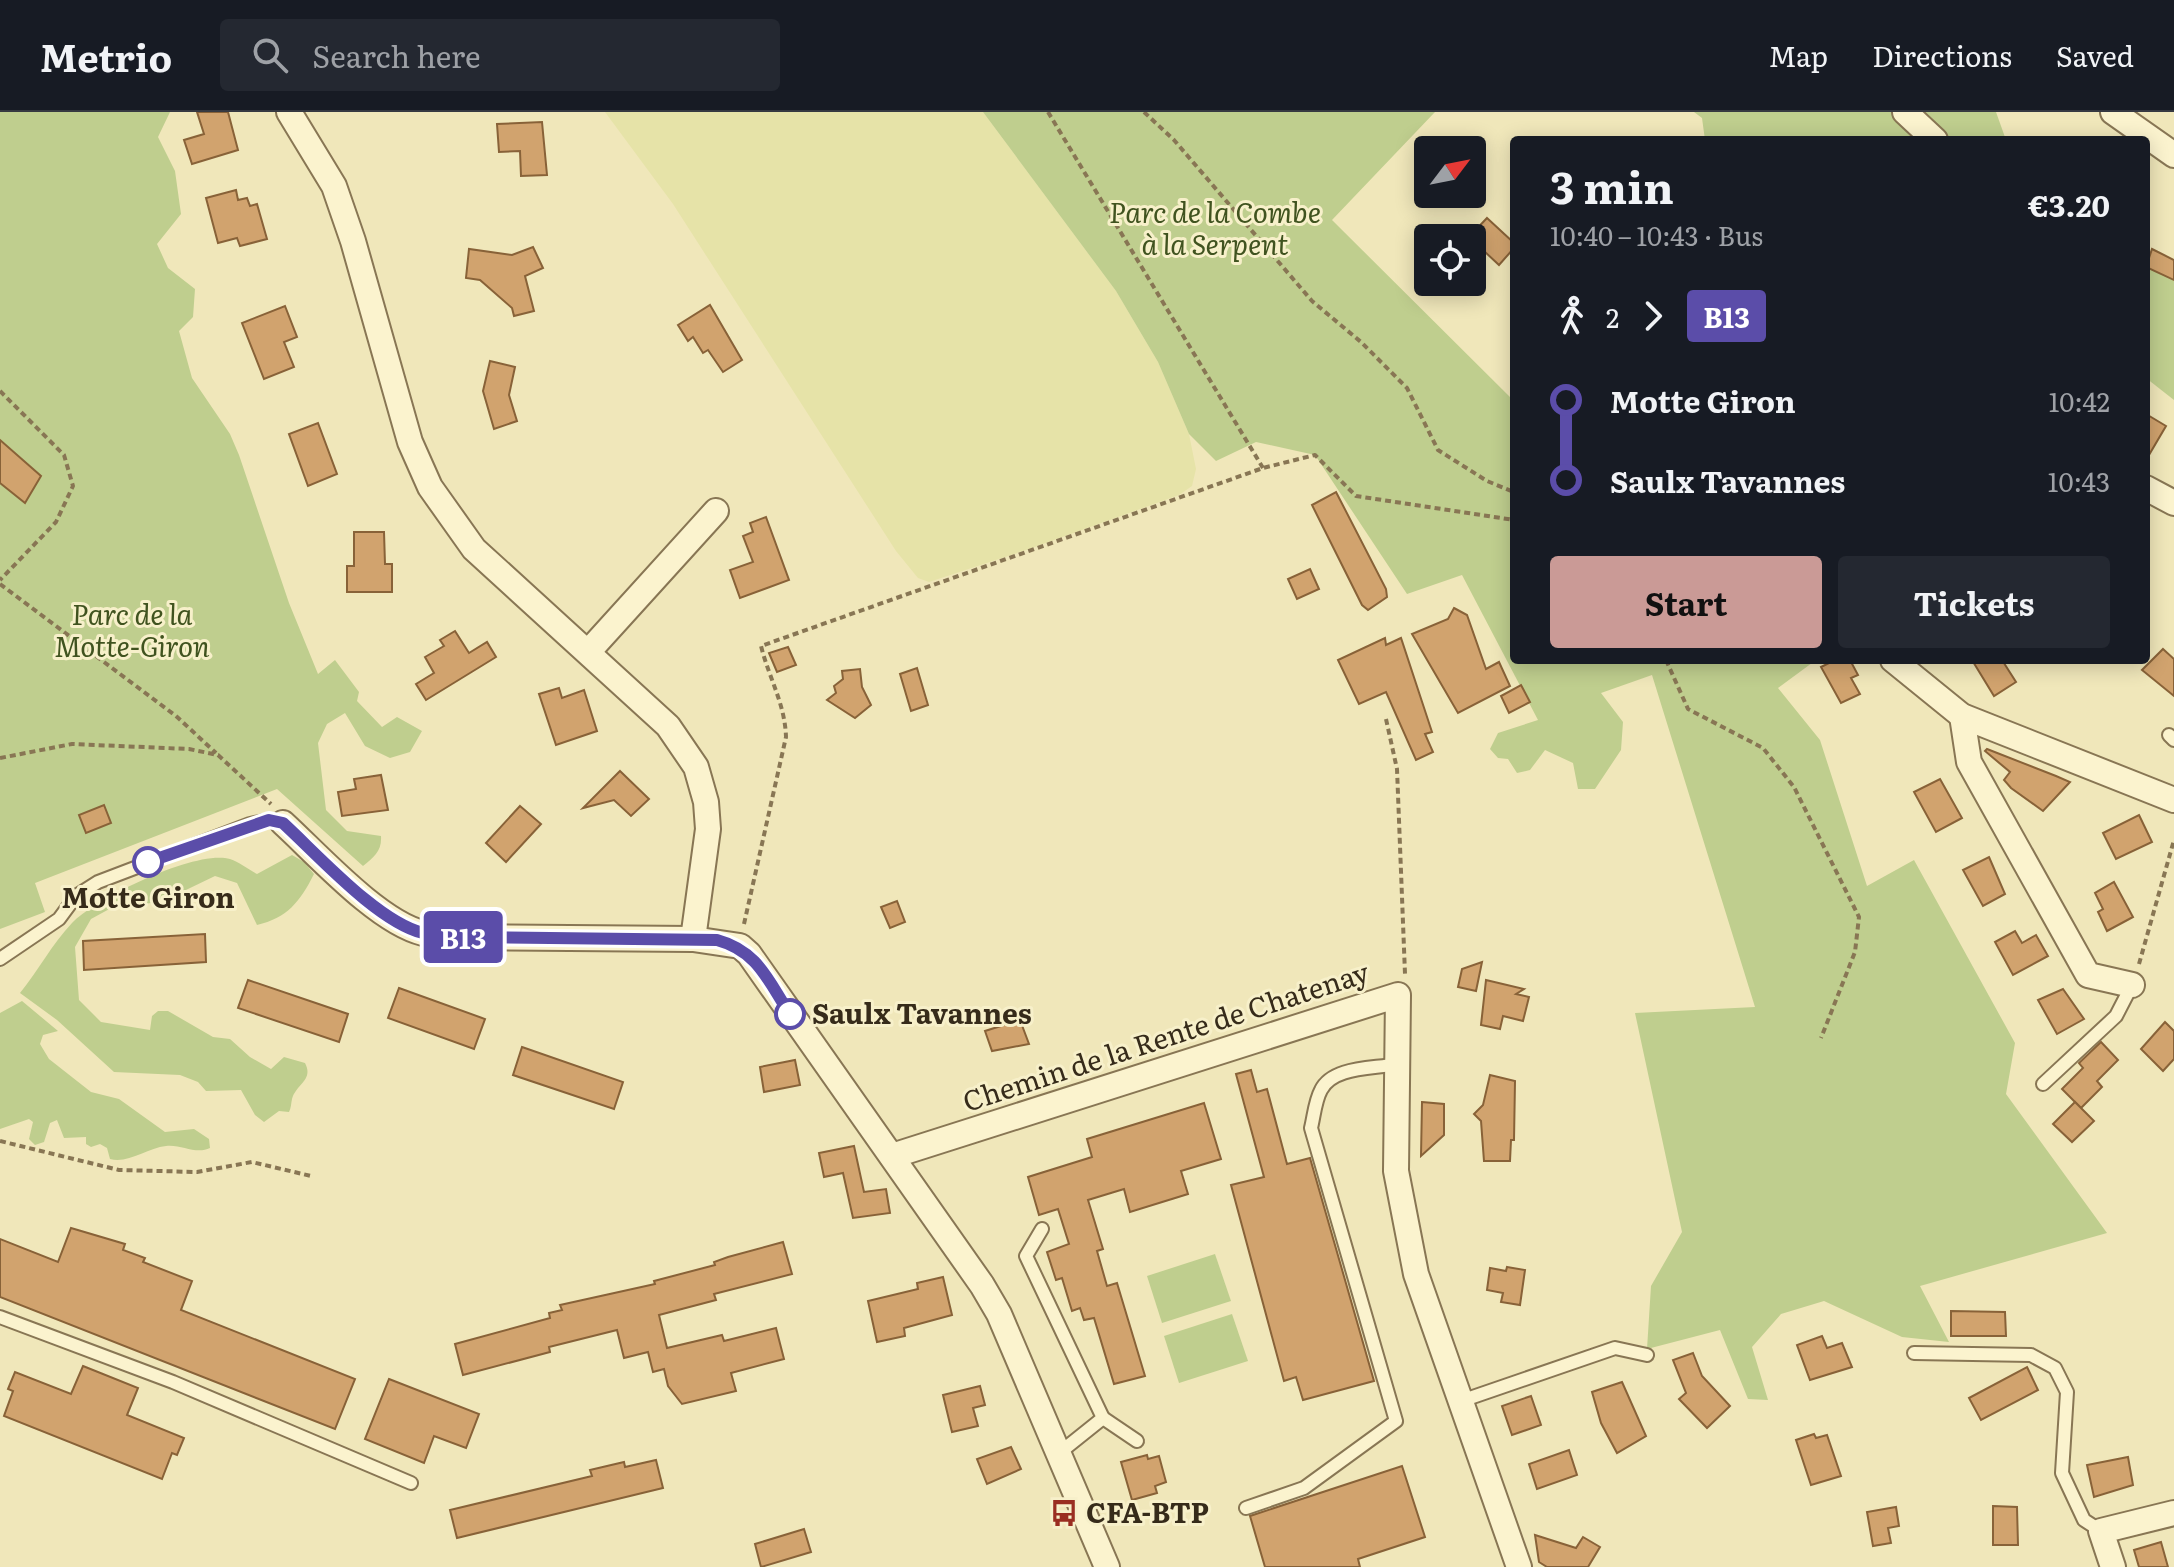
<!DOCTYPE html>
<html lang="en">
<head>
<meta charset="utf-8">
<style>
	:root { --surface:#171b24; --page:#242831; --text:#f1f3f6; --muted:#9ea1a6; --line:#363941; --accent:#ca9a96 }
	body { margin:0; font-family:Literata,serif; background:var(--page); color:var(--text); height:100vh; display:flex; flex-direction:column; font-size:30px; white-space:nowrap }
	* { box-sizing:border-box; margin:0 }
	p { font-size:26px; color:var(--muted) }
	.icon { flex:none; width:44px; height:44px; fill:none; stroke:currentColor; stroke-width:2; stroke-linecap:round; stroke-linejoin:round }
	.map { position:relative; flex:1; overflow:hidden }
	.details { position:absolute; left:1510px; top:24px; width:640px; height:528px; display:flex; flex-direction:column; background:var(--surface); border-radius:8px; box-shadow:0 4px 20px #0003 }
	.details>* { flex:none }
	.badge { padding:0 16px; border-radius:6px; font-size:28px; line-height:52px }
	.needle { width:52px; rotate:58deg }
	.buttons { position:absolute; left:1414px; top:24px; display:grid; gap:16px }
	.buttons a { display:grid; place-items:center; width:72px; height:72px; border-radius:8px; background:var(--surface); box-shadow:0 4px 20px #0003; font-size:40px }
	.map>.badge { position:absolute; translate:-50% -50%; box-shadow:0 0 0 4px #fff }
	.legs { display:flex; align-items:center; gap:12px; height:88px; padding:0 40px; font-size:26px }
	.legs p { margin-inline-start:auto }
	.headline { display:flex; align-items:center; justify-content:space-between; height:136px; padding:0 40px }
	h1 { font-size:44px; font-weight:700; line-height:60px }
	.primary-button { display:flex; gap:16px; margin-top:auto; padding:16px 40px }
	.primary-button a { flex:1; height:92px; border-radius:8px; background:var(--accent); color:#111; font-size:32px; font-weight:700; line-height:92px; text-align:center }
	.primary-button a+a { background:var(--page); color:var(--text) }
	ul { padding:0 40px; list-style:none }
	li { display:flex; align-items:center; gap:28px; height:80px; font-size:30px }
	li i { display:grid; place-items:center; width:12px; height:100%; margin:0 10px; background:currentColor }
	li i::after { content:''; width:20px; height:20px; margin:-10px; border:6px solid; border-radius:50%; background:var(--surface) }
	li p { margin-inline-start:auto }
	li:first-child i { background:linear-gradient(#0000 50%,currentColor 0) }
	li:last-child i { background:linear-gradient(currentColor 50%,#0000 0) }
	header { display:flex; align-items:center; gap:48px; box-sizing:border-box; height:112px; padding:0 40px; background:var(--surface); border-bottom:2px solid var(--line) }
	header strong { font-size:38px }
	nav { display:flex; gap:44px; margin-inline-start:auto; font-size:28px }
	.search { width:560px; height:72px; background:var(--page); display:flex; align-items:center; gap:20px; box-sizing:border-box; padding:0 28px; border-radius:8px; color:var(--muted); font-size:30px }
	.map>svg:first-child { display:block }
	.farmland { fill:#e6e3a8 }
	.green { fill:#bfce8e }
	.building { fill:#d1a36e; stroke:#886238; stroke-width:2 }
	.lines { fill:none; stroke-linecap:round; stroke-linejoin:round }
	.lane-casing { stroke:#887654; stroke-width:16 }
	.street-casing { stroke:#887654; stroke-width:28 }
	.path { stroke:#887654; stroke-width:4; stroke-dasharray:6 4; stroke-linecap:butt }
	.lane { stroke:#fbf3ce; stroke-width:12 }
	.street { stroke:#fbf3ce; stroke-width:24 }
	.line-1-casing { stroke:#fff; stroke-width:18 }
	.line-1 { stroke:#5b4da9; stroke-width:12 }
	.stop-1-dot { fill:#fff; stroke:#5b4da9; stroke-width:4 }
	.labels { text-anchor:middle; stroke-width:6; stroke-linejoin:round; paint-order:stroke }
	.park-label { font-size:28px; font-style:italic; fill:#40531f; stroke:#f7f0ca }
	.stop-label { font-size:28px; font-weight:bold; fill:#362b1a; stroke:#f7f0ca }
	.street-label { font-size:28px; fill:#362b1a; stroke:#f7f0ca }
	.poi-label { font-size:28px; font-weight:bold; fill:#362b1a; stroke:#f7f0ca; text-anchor:start }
</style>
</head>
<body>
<header>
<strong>Metrio</strong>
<div class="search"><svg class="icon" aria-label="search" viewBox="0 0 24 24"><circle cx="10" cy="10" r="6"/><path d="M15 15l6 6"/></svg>Search here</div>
<nav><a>Map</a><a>Directions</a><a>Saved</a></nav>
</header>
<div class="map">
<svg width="2174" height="1455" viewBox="0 0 2174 1455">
	<rect width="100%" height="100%" fill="#f0e7ba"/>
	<path class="farmland" d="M605 0H983L1116 179 1158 250 1189 322 1196 357 1192 374 1179 383 1029 437 929 470 918 466 896 439 673 92Z"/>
	<g class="green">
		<path d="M0 0H170L158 25 175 59 181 102 157 132 168 156 195 177 193 205 179 219 192 266 230 322 239 343 289 491 318 562 335 548 359 580 357 589 382 615 397 605 422 619 410 640 390 646 365 634 345 601 327 612 318 631 326 698 347 719 381 724C382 739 374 745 363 754L277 677 35 771 45 800 0 817Z"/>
		<path d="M983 0H1435L1332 108 1514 289V548H1816L1778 576 1820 628 1867 774 1914 748 2015 931 2006 982 2107 1121 1920 1174 1949 1230 1902 1225 1824 1189 1781 1202 1752 1235 1768 1288 1748 1287 1720 1218 1647 1237 1651 1174 1682 1120 1635 901 1755 895 1652 563 1601 581 1623 610 1621 638 1595 677H1578L1573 651 1545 638 1530 658 1517 661 1508 647 1498 646 1490 637 1498 621 1538 608 1462 463 1407 482 1315 343 1256 330 1216 349 1189 322 1158 250 1116 179Z"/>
		<path d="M1694 0H1996L2006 28H1705L1702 6Z"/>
		<path d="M2146 137 2174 155V288L2146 266Z"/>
		<path d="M292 743 304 750 314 762C300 790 287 806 257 813L237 771 215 764 161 790 113 795 91 807 75 835 79 888 101 910 150 918 152 904 158 899H168L213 925 230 927 250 945 271 957 284 945 305 951C314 968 296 972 292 987 291 992 291 996 289 1000L279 999 264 1010 255 1003 241 978 206 979 198 970 180 963 114 960 57 908 20 881C38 859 52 832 72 811 96 786 196 737 230 747 239 750 248 757 257 762Z"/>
		<path d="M22 889 58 919 43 923 40 932 49 947 91 980 119 987 165 1020 194 1017 209 1027 210 1036C196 1043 181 1032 166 1034 147 1036 128 1052 110 1047L107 1036 100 1032 91 1035 86 1032V1025L64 1026 57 1008 50 1011 44 1030 35 1033 29 1027 33 1010 29 1007 0 1017V901Z"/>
		<path d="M1215 1142 1231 1189 1162 1211 1147 1164Z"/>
		<path d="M1232 1202 1248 1249 1179 1271 1164 1224Z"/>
	</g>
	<g class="building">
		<path d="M197 0H228L238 38 192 52 184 28 204 22Z"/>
		<path d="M542 10 547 63 521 64 520 39 499 40 497 12Z"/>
		<path d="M236 78 238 88 247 86 250 94 257 92 267 127 240 134 237 126 218 131 206 86Z"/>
		<path d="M1487 106 1514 131V136L1499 153 1469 125Z"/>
		<path d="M533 135 543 156 525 164 534 199 514 204 512 196 480 168 466 166 469 137 512 143Z"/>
		<path d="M2152 137 2174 148V168L2146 155Z"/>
		<path d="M710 193 742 248 723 260 708 238 703 241 693 225 688 229 678 213Z"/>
		<path d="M285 194 297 225 284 230 294 255 264 267 242 211Z"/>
		<path d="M490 249 515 255 509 283 517 309 494 317 483 279Z"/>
		<path d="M2146 302 2166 314 2146 348Z"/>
		<path d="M318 311 337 362 308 374 289 322Z"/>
		<path d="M0 328 41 364 25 391 0 371Z"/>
		<path d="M1336 380 1386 477 1387 485 1368 498 1362 493 1312 393Z"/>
		<path d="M766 405 789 468 740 486 730 458 753 450 743 424 753 420 750 411Z"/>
		<path d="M354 420H384L385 452H392V480H347V454H354Z"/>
		<path d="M1310 457 1319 477 1297 487 1288 467Z"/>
		<path d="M1454 496 1467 503 1486 557 1499 550 1510 574 1458 601 1412 522 1448 507Z"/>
		<path d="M455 519 469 541 487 530 496 545 426 588 416 572 434 561 425 545 444 534 440 528Z"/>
		<path d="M1385 526 1386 533 1401 526 1432 620 1425 622 1433 640 1416 648 1386 580 1359 592 1338 548Z"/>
		<path d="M788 535 796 553 777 560 769 541Z"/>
		<path d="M2163 537 2174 547V584L2142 558Z"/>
		<path d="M1835 548H1850L1858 563 1851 566 1860 582 1841 591 1821 555Z"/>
		<path d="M1972 548H2002L2016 570 1994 584Z"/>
		<path d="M917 556 928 593 911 599 900 562Z"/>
		<path d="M860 557 862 575 871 593 855 606 827 588 836 581 834 574 843 567 842 559Z"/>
		<path d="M1521 573 1530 590 1509 601 1501 584Z"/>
		<path d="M559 576 562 586 584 578 597 619 556 633 539 582Z"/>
		<path d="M1987 637 2056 664 2070 670 2043 699 2011 676 2004 668 2010 660 1985 639Z"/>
		<path d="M620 659 649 687 631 704 614 688 583 696Z"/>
		<path d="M381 663 388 698 342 704 338 680 356 677 354 667Z"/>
		<path d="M1940 667 1962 706 1936 720 1914 680Z"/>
		<path d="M104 693 111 711 86 721 79 703Z"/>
		<path d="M520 694 541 712 506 750 486 731Z"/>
		<path d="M2139 703 2152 730 2116 747 2103 721Z"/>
		<path d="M1989 745 2005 782 1983 794 1963 758Z"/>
		<path d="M2114 770 2133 805 2107 819 2098 800 2103 797 2095 781Z"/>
		<path d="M897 789 905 810 890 816 881 795Z"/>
		<path d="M2015 819 2022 831 2036 823 2048 844 2013 863 1995 830Z"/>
		<path d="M205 822 206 850 84 858 83 829Z"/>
		<path d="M1482 850 1476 879 1458 875 1462 857Z"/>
		<path d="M248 868 348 902 339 930 238 896Z"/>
		<path d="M1486 868 1524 877 1516 882 1529 885 1523 909 1503 904 1500 917 1481 913Z"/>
		<path d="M399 876 485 907 474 937 388 906Z"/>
		<path d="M2063 877 2084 907 2057 922 2038 888Z"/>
		<path d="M1020 908 1029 932 992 939 985 919Z"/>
		<path d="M2165 910 2174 919V947L2163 959 2141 937Z"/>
		<path d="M2101 930 2118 948 2097 969 2102 975 2081 996 2062 977 2083 956 2079 951Z"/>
		<path d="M522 935 623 970 614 997 513 963Z"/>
		<path d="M795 948 800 973 764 980 760 955Z"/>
		<path d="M1251 958 1257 980 1267 977 1287 1052 1310 1046 1374 1269 1303 1288 1296 1265 1284 1269 1231 1073 1264 1065 1236 962Z"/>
		<path d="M1490 963 1515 969 1514 1028H1511L1510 1049H1484L1481 1009 1474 1002 1483 993Z"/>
		<path d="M1422 990 1444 992V1023L1421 1044Z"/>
		<path d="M2075 990 2094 1009 2072 1030 2053 1012Z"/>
		<path d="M1204 991 1221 1047 1181 1059 1188 1082 1130 1100 1124 1077 1088 1088 1103 1137 1097 1139 1107 1174 1117 1171 1145 1264 1114 1272 1094 1206 1084 1208 1080 1196 1072 1199 1062 1166 1056 1168 1047 1140 1069 1132 1058 1097 1039 1103 1028 1065 1092 1045 1087 1027Z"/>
		<path d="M854 1034 864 1080 886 1077 890 1101 853 1106 843 1061 824 1065 819 1041Z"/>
		<path d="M71 1116 125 1132 123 1138 145 1146 143 1150 192 1169 181 1198 355 1267 335 1317 0 1185V1127L58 1150Z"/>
		<path d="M783 1130 792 1162 714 1182 716 1188 659 1203 667 1236 722 1223 724 1229 776 1216 784 1247 731 1261 736 1279 682 1292 668 1274 664 1257 653 1260 648 1240 624 1246 617 1218 549 1235 550 1240 463 1263 455 1232 550 1206 549 1201 562 1198 560 1193 655 1172 654 1169 715 1153 714 1150 728 1145Z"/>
		<path d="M1507 1155 1525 1158 1520 1193 1501 1190 1503 1181 1487 1178 1490 1156 1506 1159Z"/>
		<path d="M943 1165 952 1203 904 1216 905 1224 877 1230 868 1189 918 1177 917 1171Z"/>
		<path d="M1951 1199 2005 1200 2006 1224H1951Z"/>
		<path d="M1822 1224 1827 1236 1842 1231 1852 1255 1810 1268 1797 1233Z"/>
		<path d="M1693 1241 1702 1264 1730 1294 1707 1316 1679 1287 1686 1281 1673 1248Z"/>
		<path d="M83 1254 138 1276 127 1303 184 1326 177 1343 172 1341 162 1367 4 1304 13 1279 8 1277 15 1260 71 1282Z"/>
		<path d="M2027 1255 2038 1278 1981 1308 1969 1286Z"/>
		<path d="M389 1267 479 1302 466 1336 434 1324 424 1351 365 1327Z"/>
		<path d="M1622 1270 1646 1324 1617 1341 1601 1311 1592 1280Z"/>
		<path d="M980 1274 985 1293 973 1296 978 1314 952 1320 943 1283Z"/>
		<path d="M1531 1284 1541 1313 1512 1323 1502 1294Z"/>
		<path d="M1814 1322 1816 1326 1827 1323 1841 1364 1811 1373 1796 1328Z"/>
		<path d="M1011 1335 1021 1357 987 1372 977 1347Z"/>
		<path d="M1569 1338 1577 1363 1537 1377 1529 1352Z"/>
		<path d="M1147 1343 1148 1347 1159 1344 1166 1370 1155 1374 1157 1381 1132 1388 1121 1350Z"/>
		<path d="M2128 1345 2133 1373 2094 1385 2087 1353Z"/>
		<path d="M656 1348 663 1376 457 1426 450 1398 592 1364 590 1358 624 1350 625 1355Z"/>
		<path d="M1402 1354 1425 1425 1358 1447 1360 1455H1265L1250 1404Z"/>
		<path d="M1993 1394 2017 1395 2018 1433H1993Z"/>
		<path d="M1896 1395 1899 1414 1888 1416 1891 1431 1873 1434 1867 1400Z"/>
		<path d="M804 1417 811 1440 761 1455 755 1432Z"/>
		<path d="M1535 1423 1576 1436 1583 1425 1600 1435 1588 1455H1547L1539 1450Z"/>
		<path d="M2161 1430 2168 1455H2139L2134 1438Z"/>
	</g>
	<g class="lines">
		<g class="lane-casing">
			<g id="lane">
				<path d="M2169 623 2174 628"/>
				<path d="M0 847 59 807 76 784 98 770 250 712 269 708 283 711"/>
				<path d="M2043 972 2116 904 2132 873"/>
				<path d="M1042 1117 1026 1144 1103 1306 1058 1342"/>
				<path d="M0 1205 173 1270 411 1371"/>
				<path d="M1914 1241 2031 1243 2055 1256 2067 1280 2062 1361 2084 1408 2101 1419"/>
				<path d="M1461 1289 1615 1236 1647 1243"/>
				<path d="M1103 1306 1137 1329"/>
				<path d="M1246 1396 1304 1376 1396 1309 1311 1016C1314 1004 1315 989 1321 978 1333 954 1374 957 1396 952"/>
			</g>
		</g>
		<g class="street-casing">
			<g id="street">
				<path d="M289 0 334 74 353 129 410 330 430 375 474 437 668 614 696 655 706 690 708 717 693 827"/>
				<path d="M1905 0 1935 28"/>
				<path d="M2113 0 2174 43"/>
				<path d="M2146 376 2174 391"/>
				<path d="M589 539 716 399"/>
				<path d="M1893 548 1962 604 2174 688"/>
				<path d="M1962 604 1969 650 2088 863 2132 873"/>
				<path d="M283 711C318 743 378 810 423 821 435 823 448 823 460 825L693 827 740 834 749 842 982 1173 999 1202 1107 1455"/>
				<path d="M892 1044 1398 883 1396 1059 1416 1162 1519 1455"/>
				<path d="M2113 1455 2101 1419 2174 1401"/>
			</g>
		</g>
		<g class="path">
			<path d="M1048 0 1263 356"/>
			<path d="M1144 0 1174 28 1312 189 1361 230 1407 276 1438 338 1487 369 1514 380"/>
			<path d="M0 279 64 343 73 374 56 410 0 468"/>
			<path d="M0 472 176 604 216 641"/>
			<path d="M1666 548 1688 597 1763 636 1794 675 1859 805 1855 840 1821 926"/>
			<path d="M1386 607 1397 657 1405 862"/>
			<path d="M0 646 72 632 189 637 218 643 271 692"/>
			<path d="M744 812 786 625C785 592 769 566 761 534L1263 356 1315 343 1356 384 1514 408"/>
			<path d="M2139 852 2174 728"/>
			<path d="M0 1029 119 1058 197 1060 252 1050 311 1064"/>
		</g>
		<use href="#lane" class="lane"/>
		<use href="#street" class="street"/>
	</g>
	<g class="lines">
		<g class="line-1-casing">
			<path id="line-1" d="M148 750 269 708 283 711C318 743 378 810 423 821 435 823 448 823 460 825L717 828C758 839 768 869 790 902"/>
		</g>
		<use href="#line-1" class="line-1"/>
	</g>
	<defs>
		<g id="bus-bare" transform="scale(2.16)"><path d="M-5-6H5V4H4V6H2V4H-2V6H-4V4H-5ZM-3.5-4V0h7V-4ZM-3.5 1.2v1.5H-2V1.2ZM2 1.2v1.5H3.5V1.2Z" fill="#9a2e21" stroke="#f7f0ca" stroke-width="2.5" paint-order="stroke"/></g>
	</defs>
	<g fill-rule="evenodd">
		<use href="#bus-bare" x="1064" y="1401"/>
	</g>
	<g class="stop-1-dot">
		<circle cx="148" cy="750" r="14"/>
		<circle cx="790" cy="902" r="14"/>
	</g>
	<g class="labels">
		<g class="park-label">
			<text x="1215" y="111">Parc de la Combe<tspan x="1215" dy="32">à la Serpent</tspan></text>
			<text x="132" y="513">Parc de la<tspan x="132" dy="32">Motte-Giron</tspan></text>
		</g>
		<g class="stop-label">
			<text x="148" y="796">Motte Giron</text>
			<text x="812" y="912" text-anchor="start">Saulx Tavannes</text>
		</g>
		<g class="street-label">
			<text transform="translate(1166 925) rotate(-18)" y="10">Chemin de la Rente de Chatenay</text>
		</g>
		<g class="poi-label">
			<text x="1086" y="1411">CFA-BTP</text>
		</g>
	</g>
</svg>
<div class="buttons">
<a><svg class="needle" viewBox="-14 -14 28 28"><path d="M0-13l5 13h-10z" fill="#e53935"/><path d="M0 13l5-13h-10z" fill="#9ea1a6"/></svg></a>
<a><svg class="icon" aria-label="locate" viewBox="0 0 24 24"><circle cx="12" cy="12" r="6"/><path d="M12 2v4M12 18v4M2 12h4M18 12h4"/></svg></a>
</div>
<b class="badge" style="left:463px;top:825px;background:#5b4da9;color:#fff">B13</b>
<section class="details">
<div class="headline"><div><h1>3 min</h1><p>10:40 – 10:43 · Bus</p></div><b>€3.20</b></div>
<div class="legs"><svg class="icon" aria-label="walk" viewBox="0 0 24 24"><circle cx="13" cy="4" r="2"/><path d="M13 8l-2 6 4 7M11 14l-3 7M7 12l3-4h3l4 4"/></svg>2<svg class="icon" aria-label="forward" viewBox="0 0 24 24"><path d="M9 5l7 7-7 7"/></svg><b class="badge" style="background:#5b4da9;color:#fff">B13</b></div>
<ul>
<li><i style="color:#5b4da9"></i><b>Motte Giron</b><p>10:42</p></li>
<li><i style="color:#5b4da9"></i><b>Saulx Tavannes</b><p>10:43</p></li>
</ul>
<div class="primary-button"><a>Start</a><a>Tickets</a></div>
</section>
</div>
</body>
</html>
